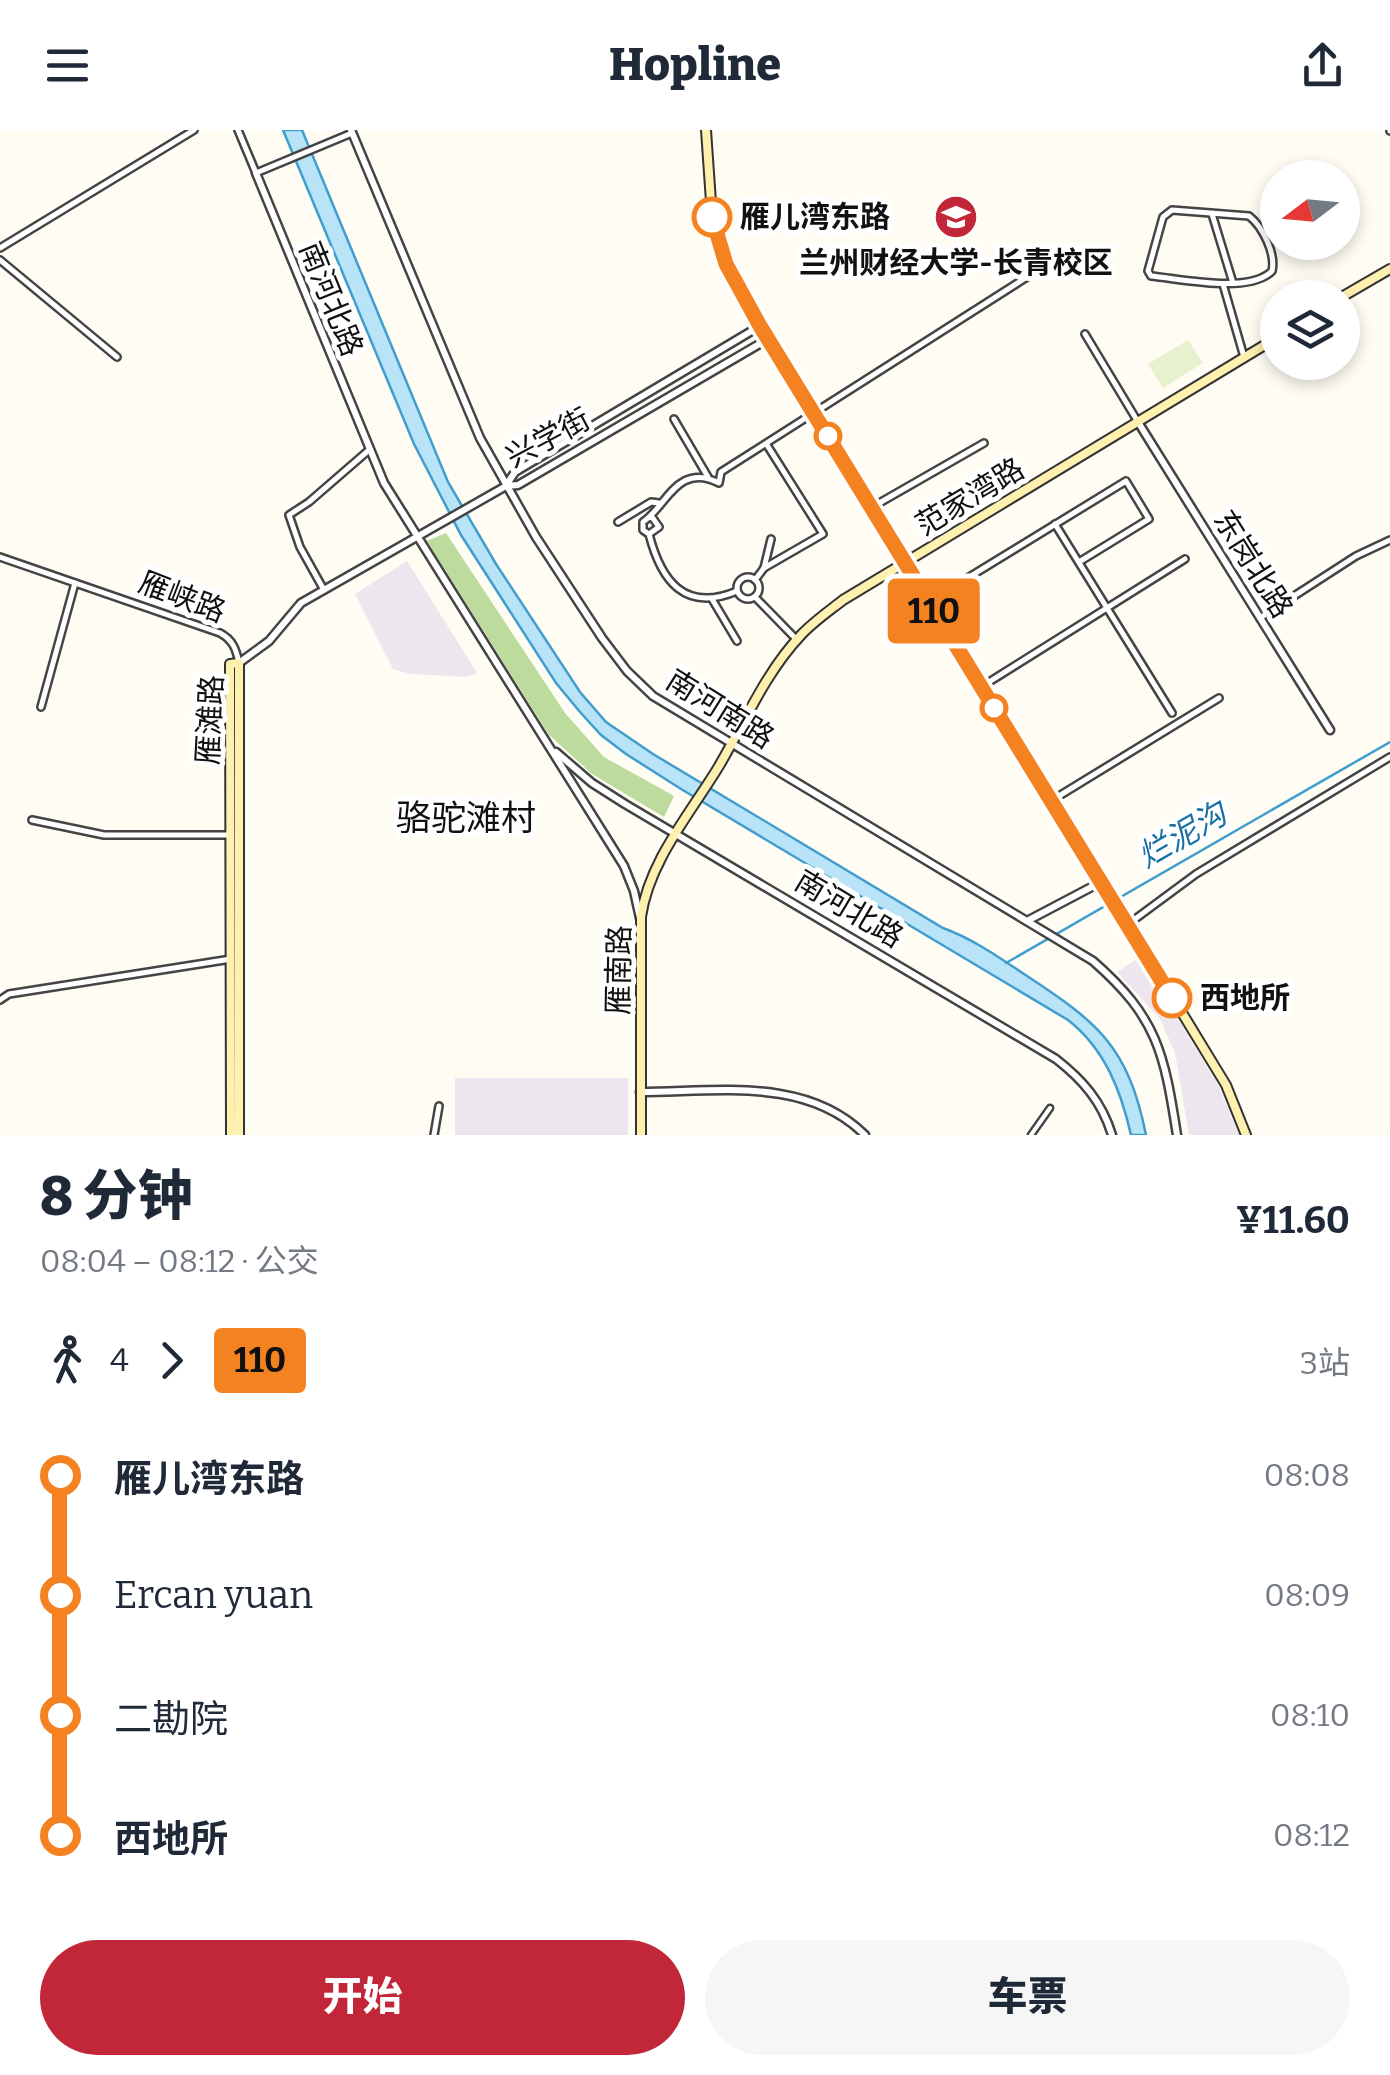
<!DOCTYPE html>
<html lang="zh">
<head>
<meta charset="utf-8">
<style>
	:root { --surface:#fff; --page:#f6f6f7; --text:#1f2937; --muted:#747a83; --accent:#c22739 }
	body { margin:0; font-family:Bitter,"Noto Sans SC",serif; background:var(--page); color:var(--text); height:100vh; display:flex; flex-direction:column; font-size:38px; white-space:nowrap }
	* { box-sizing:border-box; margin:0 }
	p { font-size:32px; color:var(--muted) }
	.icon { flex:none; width:55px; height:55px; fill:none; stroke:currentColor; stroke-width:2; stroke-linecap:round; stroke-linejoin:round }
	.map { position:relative; height:1005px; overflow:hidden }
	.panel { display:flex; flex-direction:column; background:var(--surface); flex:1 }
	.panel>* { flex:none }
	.badge { padding:0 20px; border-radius:8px; font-size:35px; line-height:65px }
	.needle { width:65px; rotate:254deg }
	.buttons { position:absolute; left:1260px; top:30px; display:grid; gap:20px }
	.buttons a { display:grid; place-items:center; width:100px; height:100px; border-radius:50%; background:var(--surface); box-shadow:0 5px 15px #0003; font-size:50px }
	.map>.badge { position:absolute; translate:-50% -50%; box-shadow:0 0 0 5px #fff }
	.legs { display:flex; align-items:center; gap:15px; height:110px; padding:0 40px; font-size:32px }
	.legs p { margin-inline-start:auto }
	.headline { display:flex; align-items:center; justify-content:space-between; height:170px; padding:0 40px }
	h1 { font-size:55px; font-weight:800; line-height:75px }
	.cta { display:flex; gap:20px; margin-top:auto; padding:20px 40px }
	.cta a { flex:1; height:115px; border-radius:60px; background:var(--accent); color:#fff; font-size:40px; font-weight:800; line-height:115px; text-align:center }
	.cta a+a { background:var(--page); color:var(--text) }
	ul { padding:0 40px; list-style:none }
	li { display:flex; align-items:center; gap:35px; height:120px; font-size:38px }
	li i { display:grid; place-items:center; width:15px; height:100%; margin:0 12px; background:currentColor }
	li i::after { content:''; width:25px; height:25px; margin:-12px; border:8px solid; border-radius:50%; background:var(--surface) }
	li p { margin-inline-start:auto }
	li:first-child i { background:linear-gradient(#0000 50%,currentColor 0) }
	li:last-child i { background:linear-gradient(currentColor 50%,#0000 0) }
	header { display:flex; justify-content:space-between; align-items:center; height:130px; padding:0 40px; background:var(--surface); font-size:45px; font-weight:800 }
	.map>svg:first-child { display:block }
	.industrial { fill:#ede6ef }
	.forest { fill:#bcdb9c }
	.pitch { fill:#e8f1cf }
	.water { fill:#b9e3f6; stroke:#409ece; stroke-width:2.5 }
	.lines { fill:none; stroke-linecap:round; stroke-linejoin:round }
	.stream { stroke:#409ece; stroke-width:2.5 }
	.pedestrian-casing { stroke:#444; stroke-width:9 }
	.minor-casing { stroke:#444; stroke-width:10 }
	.tertiary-casing { stroke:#444; stroke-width:11 }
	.secondary-casing { stroke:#333; stroke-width:12 }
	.pedestrian { stroke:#fff; stroke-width:4 }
	.minor { stroke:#fff; stroke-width:5 }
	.tertiary { stroke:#fff; stroke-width:6 }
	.secondary { stroke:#fef1b0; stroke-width:8 }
	.line-1-casing { stroke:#fff; stroke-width:22 }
	.line-1 { stroke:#f58220; stroke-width:15 }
	.stop-1-dot { fill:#fff; stroke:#f58220; stroke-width:5 }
	.labels { text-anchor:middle; stroke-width:10; stroke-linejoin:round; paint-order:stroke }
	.stop-label { font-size:30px; font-weight:bold; fill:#111; stroke:#fff; text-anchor:start }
	.poi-label { font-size:30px; font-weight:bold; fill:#111; stroke:#fff }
	.street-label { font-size:30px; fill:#111; stroke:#fff }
	.water-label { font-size:32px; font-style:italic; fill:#1870a4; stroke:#fff }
	.quarter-label { font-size:35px; fill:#111; stroke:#fff }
</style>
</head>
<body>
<header><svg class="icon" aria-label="menu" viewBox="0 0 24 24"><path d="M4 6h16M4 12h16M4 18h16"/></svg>Hopline<svg class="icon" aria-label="share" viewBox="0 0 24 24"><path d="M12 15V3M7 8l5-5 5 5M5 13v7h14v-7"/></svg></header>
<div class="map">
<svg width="1390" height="1005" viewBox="0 0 1390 1005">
	<rect width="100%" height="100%" fill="#fffcf4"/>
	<g class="industrial">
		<path d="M407 431 477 543 467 547 410 544 393 539 355 464Z"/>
		<path d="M1140 827 1218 955 1239 1005H1189L1175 923 1160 889 1117 842Z"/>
		<rect x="455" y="948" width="173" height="57"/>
	</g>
	<path class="forest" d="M446 403 565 583 604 627 674 666 664 687 592 644 549 605 427 411Z"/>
	<path class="pitch" d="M1188 210 1203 233 1163 258 1148 234Z"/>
	<path class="water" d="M283 0H302L448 352 496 434 580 562 606 592 653 624 943 798C973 809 997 826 1024 844 1097 892 1128 915 1146 1005H1131C1121 961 1105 919 1068 890L681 659 626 624 601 605 580 582 556 553 461 405 414 314Z"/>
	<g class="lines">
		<path class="stream" d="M1006 833 1390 612"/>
		<g class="pedestrian-casing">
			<path id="pedestrian" d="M1031 1005 1050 978"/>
		</g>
		<g class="minor-casing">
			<g id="minor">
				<path d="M238 0 256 43 352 3"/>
				<path d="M1390 0V1"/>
				<path d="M1172 80 1249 86C1263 97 1276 124 1272 141 1249 164 1182 149 1151 146L1148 141 1163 87Z"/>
				<path d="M1212 84 1233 153"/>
				<path d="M0 118 194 0"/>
				<path d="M0 130 117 227"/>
				<path d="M1223 154 1244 227"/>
				<path d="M1085 204 1138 292"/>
				<path d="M674 289 708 347"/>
				<path d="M874 376 984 313"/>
				<path d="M652 387 659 397 649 404 643 400V392C667 376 677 332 719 353L721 342 1038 140"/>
				<path d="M618 392 651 372 659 373"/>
				<path d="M1055 394 1172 583"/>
				<path d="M649 404C661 451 685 483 737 461"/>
				<path d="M0 427 220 503C233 510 236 519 239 533"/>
				<path d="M764 438 823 404 767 315"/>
				<circle cx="748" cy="458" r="11"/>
				<path d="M755 450 764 438 771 409"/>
				<path d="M324 460 300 417 289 385 309 372 369 320"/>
				<path d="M755 467 797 510"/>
				<path d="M712 469 737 511"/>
				<path d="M930 471 1126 351 1149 389 1079 432"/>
				<path d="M1260 488 1356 426 1390 410"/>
				<path d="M981 557 1185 429"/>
				<path d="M41 577 75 453"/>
				<path d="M1054 669 1219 568"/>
				<path d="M32 690 104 705H230"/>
				<path d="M1127 795 1196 744 1390 627"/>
				<path d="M0 870 9 864 231 829"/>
				<path d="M434 1005 439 976"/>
			</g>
		</g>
		<g class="tertiary-casing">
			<g id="tertiary">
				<path d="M351 0 480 308 536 407 602 508 627 541 653 566 1093 831C1158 888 1164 923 1177 1005"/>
				<path d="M256 43 384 353 624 736 634 761 640 788"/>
				<path d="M1138 292 1330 600"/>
				<path d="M507 354 515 342 760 196"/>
				<path d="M239 533 269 511 301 473 506 356 518 355 768 209"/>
				<path d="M556 622 592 653 625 674 1056 929C1083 950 1102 972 1112 1005"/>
				<path d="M1027 791 1101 752"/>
				<path d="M640 962C717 962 806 946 865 1005"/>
			</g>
		</g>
		<g class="secondary-casing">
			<g id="secondary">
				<path d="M706 0 712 86 726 134 1226 955 1246 1005"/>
				<path d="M1340 168 1390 139"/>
				<path d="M231 1005 230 534 239 533V1005"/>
				<path d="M641 1005V787C649 731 690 684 719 636 745 592 765 543 801 505 813 492 829 481 843 470L1278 207"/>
			</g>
		</g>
		<use href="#pedestrian" class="pedestrian"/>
		<use href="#minor" class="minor"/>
		<use href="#tertiary" class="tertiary"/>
		<use href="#secondary" class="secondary"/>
	</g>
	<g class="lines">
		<g class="line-1-casing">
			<path id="line-1" d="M712 87 726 134 760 196 1172 868"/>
		</g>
		<use href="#line-1" class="line-1"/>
	</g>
	<defs>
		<g id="university-disc" transform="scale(2.25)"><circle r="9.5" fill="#c22739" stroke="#fff"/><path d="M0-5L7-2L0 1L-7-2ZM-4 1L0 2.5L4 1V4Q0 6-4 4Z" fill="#fff"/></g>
	</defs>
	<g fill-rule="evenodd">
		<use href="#university-disc" x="956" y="87"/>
	</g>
	<g class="stop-1-dot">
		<circle cx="712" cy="87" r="18"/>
		<circle cx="828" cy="306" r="12"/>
		<circle cx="994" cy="578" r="12"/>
		<circle cx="1172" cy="868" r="18"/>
	</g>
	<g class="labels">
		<g class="stop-label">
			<text x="740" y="97">雁儿湾东路</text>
			<text x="1200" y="878">西地所</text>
		</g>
		<g class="poi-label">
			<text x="956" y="143">兰州财经大学-长青校区</text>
		</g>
		<g class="street-label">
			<text transform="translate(331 169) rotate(68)" y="10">南河北路</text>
			<text transform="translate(548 308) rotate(-28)" y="10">兴学街</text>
			<text transform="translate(970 367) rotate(-31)" y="10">范家湾路</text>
			<text transform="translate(1253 434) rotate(58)" y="10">东岗北路</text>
			<text transform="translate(182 467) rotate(21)" y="10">雁峡路</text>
			<text transform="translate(720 579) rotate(32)" y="10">南河南路</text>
			<text transform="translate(210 590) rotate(-87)" y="10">雁滩路</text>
			<text transform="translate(849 779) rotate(31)" y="10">南河北路</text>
			<text transform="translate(619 840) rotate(-89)" y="10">雁南路</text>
		</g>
		<g class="water-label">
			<text transform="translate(1182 705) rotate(-30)" y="11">烂泥沟</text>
		</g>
		<g class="quarter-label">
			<text x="466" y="700">骆驼滩村</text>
		</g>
	</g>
</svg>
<div class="buttons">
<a><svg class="needle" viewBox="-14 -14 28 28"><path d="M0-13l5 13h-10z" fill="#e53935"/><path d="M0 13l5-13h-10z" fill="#747a83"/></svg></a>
<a><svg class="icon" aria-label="layers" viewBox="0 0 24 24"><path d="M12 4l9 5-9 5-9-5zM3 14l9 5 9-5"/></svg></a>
</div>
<b class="badge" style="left:934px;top:481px;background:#f58220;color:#111">110</b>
</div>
<section class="panel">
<div class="headline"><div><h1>8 分钟</h1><p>08:04 – 08:12 · 公交</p></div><b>¥11.60</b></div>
<div class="legs"><svg class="icon" aria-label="walk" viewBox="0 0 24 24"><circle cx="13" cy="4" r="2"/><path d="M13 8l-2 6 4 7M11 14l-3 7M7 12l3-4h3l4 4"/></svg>4<svg class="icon" aria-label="forward" viewBox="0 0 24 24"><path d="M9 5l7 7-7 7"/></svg><b class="badge" style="background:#f58220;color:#111">110</b><p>3站</p></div>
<ul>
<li><i style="color:#f58220"></i><b>雁儿湾东路</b><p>08:08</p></li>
<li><i style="color:#f58220"></i><span>Ercan yuan</span><p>08:09</p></li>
<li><i style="color:#f58220"></i><span>二勘院</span><p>08:10</p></li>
<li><i style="color:#f58220"></i><b>西地所</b><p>08:12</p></li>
</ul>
<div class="cta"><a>开始</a><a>车票</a></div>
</section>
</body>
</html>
